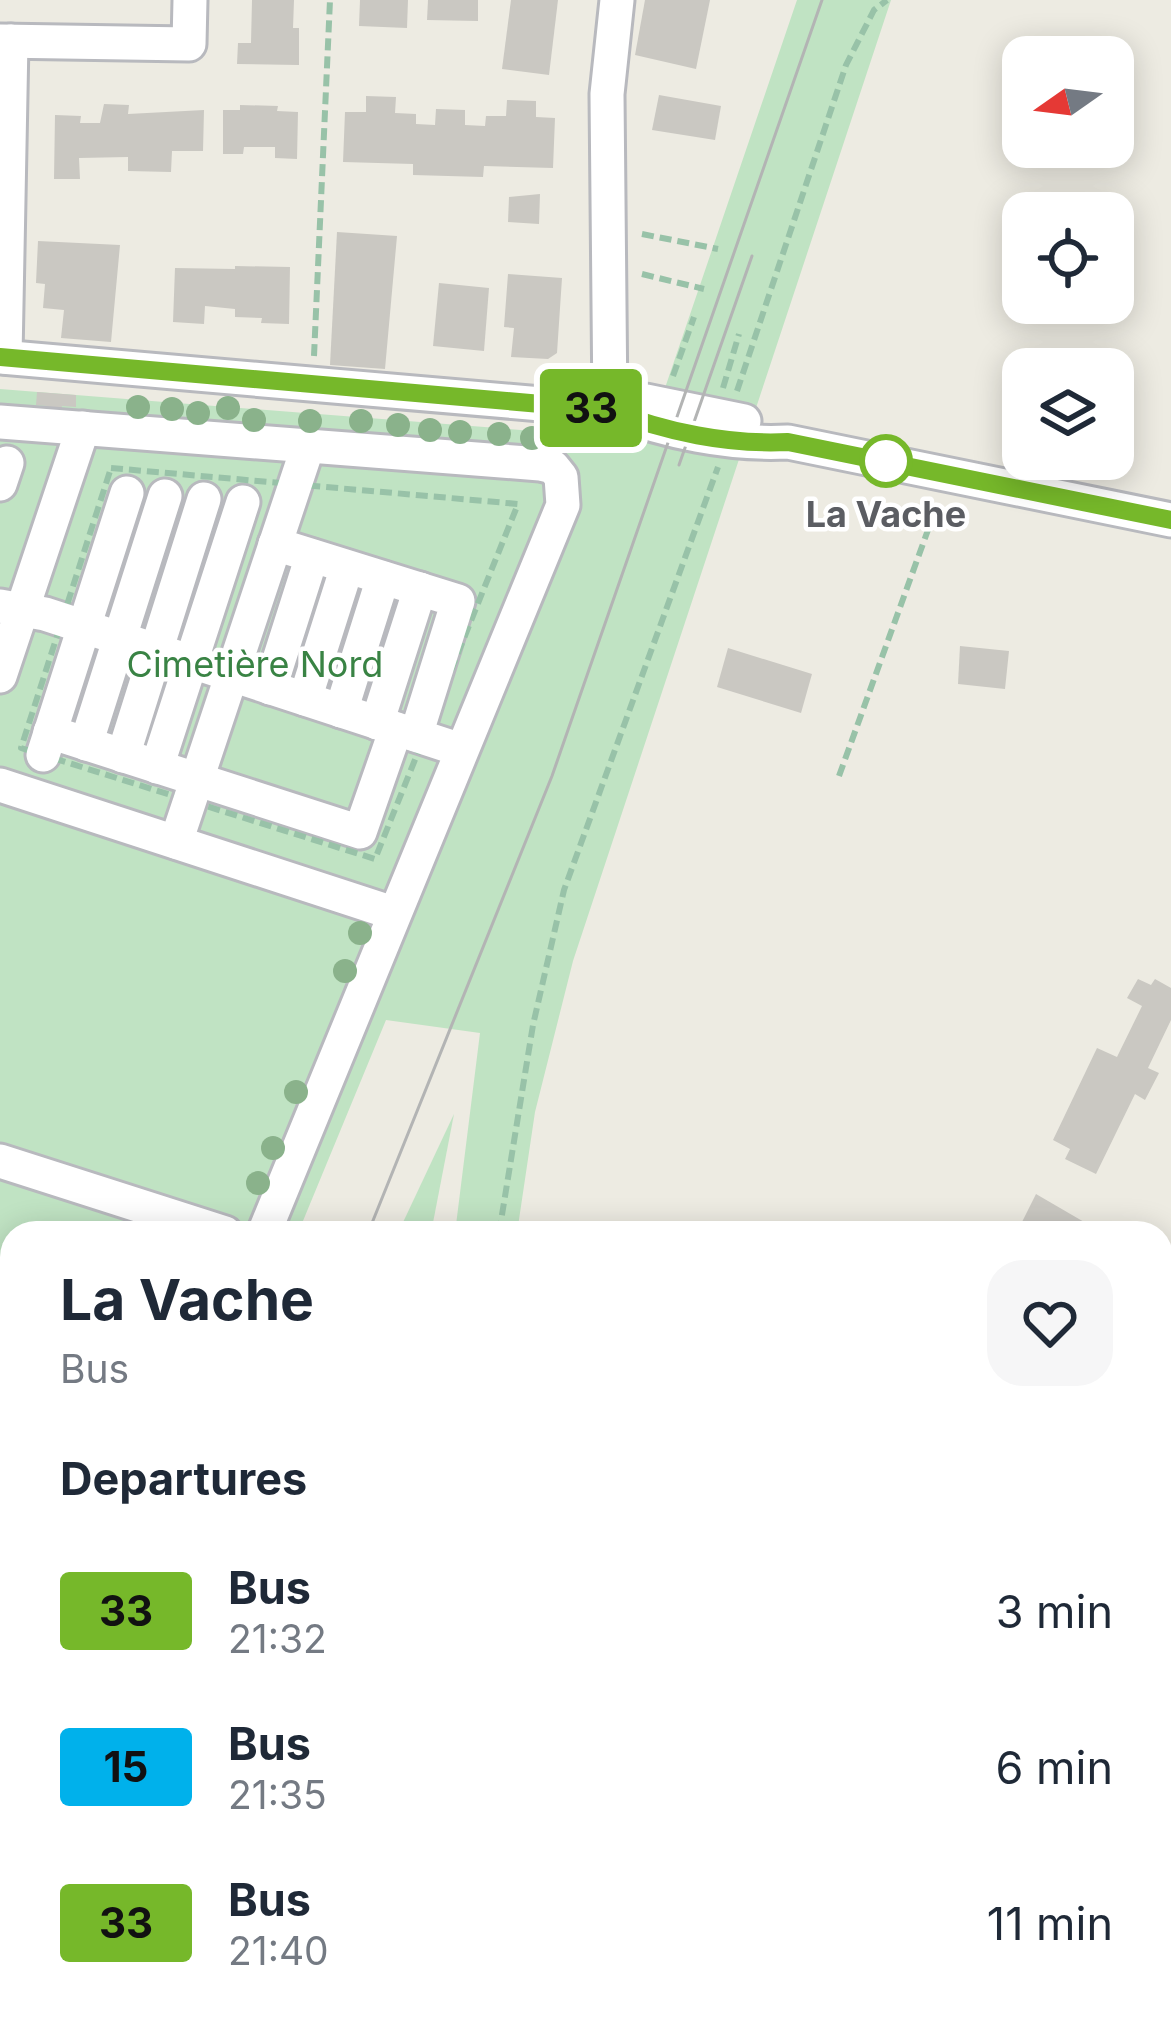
<!DOCTYPE html>
<html lang="en">
<head>
<meta charset="utf-8">
<style>
	:root { --surface:#fff; --page:#f6f6f7; --text:#1f2937; --muted:#747a83 }
	body { margin:0; font-family:Inter,sans-serif; background:var(--page); color:var(--text); height:100vh; display:flex; flex-direction:column; font-size:45px; white-space:nowrap }
	* { box-sizing:border-box; margin:0 }
	p { font-size:39px; color:var(--muted) }
	.icon { flex:none; width:66px; height:66px; fill:none; stroke:currentColor; stroke-width:2; stroke-linecap:round; stroke-linejoin:round }
	.map { position:relative; flex:1; overflow:hidden }
	.sheet { position:absolute; left:0px; top:1221px; width:1173px; height:807px; display:flex; flex-direction:column; background:var(--surface); border-radius:36px 36px 0 0; box-shadow:0 6px 30px #0003 }
	.sheet>* { flex:none }
	.badge { padding:0 24px; border-radius:9px; font-size:42px; line-height:78px }
	.needle { width:78px; rotate:256deg }
	.controls { position:absolute; left:1002px; top:36px; display:grid; gap:24px }
	.controls a { display:grid; place-items:center; width:132px; height:132px; border-radius:24px; background:var(--surface); box-shadow:0 6px 30px #0003; font-size:60px }
	.map>.badge { position:absolute; translate:-50% -50%; box-shadow:0 0 0 6px #fff }
	h2 { padding:0 60px; font-size:45px; line-height:108px }
	.round { display:grid; place-items:center; flex:none; width:126px; height:126px; border-radius:36px; background:var(--page) }
	.headline { display:flex; align-items:center; justify-content:space-between; height:204px; padding:0 60px }
	h1 { font-size:57px; font-weight:700; line-height:90px }
	ul { padding:0; list-style:none }
	li { display:flex; align-items:center; gap:36px; height:156px; padding:0 60px }
	li div { flex:1 }
	li b { display:block; font-size:45px }
	li em { font-style:normal }
	li .badge { min-width:132px; font-weight:700; text-align:center }
	.map>svg:first-child { display:block }
	.green { fill:#c0e3c3 }
	.lines { fill:none; stroke-linecap:round; stroke-linejoin:round }
	.stream { stroke:#a5ccfb; stroke-width:9 }
	.building { fill:#cac8c2 }
	.minor-casing { stroke:#b8b9be; stroke-width:39 }
	.path { stroke:#98c2a8; stroke-width:6; stroke-dasharray:12 6; stroke-linecap:butt }
	.minor { stroke:#fff; stroke-width:33 }
	.tram { stroke:#b3b4b4; stroke-width:3 }
	.tree { fill:#8ab28b }
	.line-casing { stroke:#fff; stroke-width:27 }
	.line { stroke:#76b82a; stroke-width:18 }
	.stop-dot { fill:#fff; stroke:#76b82a; stroke-width:6 }
	.labels { text-anchor:middle; stroke-width:9; stroke-linejoin:round; paint-order:stroke }
	.stop-label { font-size:36px; font-weight:bold; fill:#5b5d62; stroke:#fff }
	.park-label { font-size:36px; fill:#398344; stroke:#fff }
</style>
</head>
<body>
<div class="map">
<svg width="1171" height="2026" viewBox="0 0 1171 2026">
	<rect width="100%" height="100%" fill="#edebe2"/>
	<g class="green">
		<path d="M797 0H891L573 961 535 1112 517 1233H455L480 1033 386 1020 298 1233H12V1918L0 1947V389L623 438 665 388Z"/>
		<path d="M454 1114 431 1233H398Z"/>
		<path d="M1171 1305V1593L1161 1590V1315Z"/>
	</g>
	<g class="lines">
		<path class="stream" d="M1161 1583 1171 1586"/>
	</g>
	<g class="building">
		<path d="M252 0H294L293 28H299V65L237 64 238 43H251Z"/>
		<path d="M360 0H408L407 28 359 26Z"/>
		<path d="M428 0H478V21L427 20Z"/>
		<path d="M511 0H558L549 75 502 69Z"/>
		<path d="M645 0H710L696 69 635 55Z"/>
		<path d="M659 95 721 106 715 140 652 130Z"/>
		<path d="M366 96 396 97 395 113 416 114V124L435 125 436 109 465 110V125L485 126 486 116H506L507 100 536 101V117L555 118 553 168 484 166 483 177 413 175V164L343 162 345 112H366Z"/>
		<path d="M104 104 129 105 128 114 204 110 203 151H172L171 172 128 171V157L79 158 80 179H54L55 115 81 116 80 123H100Z"/>
		<path d="M240 105 278 106 277 111 298 112 297 159 275 158V147H244L243 154H223V110H240Z"/>
		<path d="M540 194 539 224 508 222 509 197Z"/>
		<path d="M337 232 397 236 385 369 330 365Z"/>
		<path d="M38 241 120 245 111 342 61 338 64 310 43 308 45 284 36 283Z"/>
		<path d="M235 266 290 267 289 324 261 323 262 318 235 317V309L205 306 204 324 173 322 175 268 235 269Z"/>
		<path d="M508 274 562 278 557 353 548 359 511 357 514 328 504 327Z"/>
		<path d="M439 283 489 288 484 351 433 346Z"/>
		<path d="M37 392 76 395V407L62 406 61 413 47 412V406L36 405Z"/>
		<path d="M960 646 1009 651 1005 689 958 684Z"/>
		<path d="M728 648 812 674 801 713 717 687Z"/>
		<path d="M1138 979 1151 985 1155 979 1171 988V1020L1148 1068 1159 1073 1145 1100 1135 1094 1096 1174 1065 1159 1070 1149 1053 1140 1097 1048 1117 1057 1142 1006 1127 998Z"/>
		<path d="M1036 1194 1103 1233H1028L1019 1228Z"/>
		<path d="M1161 1665 1171 1669V1709L1161 1705Z"/>
		<path d="M272 2016H451L452 2026H273Z"/>
		<rect x="606" y="2016" width="98" height="10"/>
	</g>
	<g class="lines">
		<g class="minor-casing">
			<g id="minor">
				<path d="M0 41 189 44 190 0"/>
				<path d="M0 357 610 410C666 432 729 445 788 442L1171 520"/>
				<path d="M5 357 11 41"/>
				<path d="M618 407 646 401 744 421"/>
				<path d="M610 410 607 94 617 0"/>
				<path d="M0 422 540 464 553 467 561 477 563 505 264 1233"/>
				<path d="M0 484 7 463"/>
				<path d="M275 544 458 601 416 735"/>
				<path d="M0 606 45 614 461 750"/>
				<path d="M0 676 83 428"/>
				<path d="M270 688 312 556"/>
				<path d="M305 699 347 567"/>
				<path d="M341 711 383 578"/>
				<path d="M377 723 420 589"/>
				<path d="M50 732 360 832 396 729"/>
				<path d="M86 744 165 496"/>
				<path d="M43 755 127 493"/>
				<path d="M123 756 204 499"/>
				<path d="M157 767 243 502"/>
				<path d="M0 785 393 913"/>
				<path d="M176 842 308 446"/>
				<path d="M0 1161 225 1233"/>
				<path d="M0 1400 12 1420"/>
				<path d="M0 1453 12 1447"/>
				<path d="M0 1665 12 1690"/>
				<path d="M1161 1756 1171 1759"/>
				<path d="M0 1884 12 1849"/>
				<path d="M1161 1960 1171 1917"/>
				<path d="M121 2026 125 2016"/>
				<path d="M976 2026 977 2016"/>
				<path d="M1146 2026 1148 2016"/>
			</g>
		</g>
		<g class="path">
			<path d="M642 234 718 249"/>
			<path d="M642 274 704 289"/>
			<path d="M314 356 330 0"/>
			<path d="M673 376 694 317"/>
			<path d="M723 388 739 334"/>
			<path d="M737 391 846 65 874 10 887 0"/>
			<path d="M111 468 518 504 375 859 21 748Z"/>
			<path d="M839 776 937 505"/>
			<path d="M499 1233 533 1025 564 890 718 467"/>
			<path d="M553 2016 554 2026"/>
		</g>
		<use href="#minor" class="minor"/>
		<g class="tram">
			<path d="M679 465 752 256"/>
			<path d="M368 1233 552 776 822 0"/>
			<path d="M33 2026 37 2016"/>
		</g>
	</g>
	<g class="tree">
		<circle cx="138" cy="407" r="12"/>
		<circle cx="228" cy="408" r="12"/>
		<circle cx="172" cy="409" r="12"/>
		<circle cx="198" cy="413" r="12"/>
		<circle cx="254" cy="420" r="12"/>
		<circle cx="310" cy="421" r="12"/>
		<circle cx="361" cy="421" r="12"/>
		<circle cx="398" cy="425" r="12"/>
		<circle cx="430" cy="430" r="12"/>
		<circle cx="460" cy="432" r="12"/>
		<circle cx="499" cy="434" r="12"/>
		<circle cx="532" cy="438" r="12"/>
		<circle cx="360" cy="933" r="12"/>
		<circle cx="345" cy="971" r="12"/>
		<circle cx="296" cy="1092" r="12"/>
		<circle cx="273" cy="1148" r="12"/>
		<circle cx="258" cy="1183" r="12"/>
	</g>
	<g class="lines">
		<g class="line-casing">
			<path id="line" d="M0 357 610 410C665 432 729 445 788 442L1171 520"/>
		</g>
		<use href="#line" class="line"/>
	</g>
	<circle class="stop-dot" cx="886" cy="461" r="24"/>
	<g class="labels">
		<g class="stop-label">
			<text x="886" y="527">La Vache</text>
		</g>
		<g class="park-label">
			<text x="255" y="677">Cimetière Nord</text>
		</g>
	</g>
</svg>
<div class="controls">
<a><svg class="needle" viewBox="-14 -14 28 28"><path d="M0-13l5 13h-10z" fill="#e53935"/><path d="M0 13l5-13h-10z" fill="#747a83"/></svg></a>
<a><svg class="icon" aria-label="locate" viewBox="0 0 24 24"><circle cx="12" cy="12" r="6"/><path d="M12 2v4M12 18v4M2 12h4M18 12h4"/></svg></a>
<a><svg class="icon" aria-label="layers" viewBox="0 0 24 24"><path d="M12 4l9 5-9 5-9-5zM3 14l9 5 9-5"/></svg></a>
</div>
<b class="badge" style="left:591px;top:408px;background:#76b82a;color:#111">33</b>
<section class="sheet">
<div class="headline"><div><h1>La Vache</h1><p>Bus</p></div><a class="round"><svg class="icon" aria-label="heart" viewBox="0 0 24 24"><path d="M12 20l-8-8c-3-5 5-10 8-4 3-6 11-1 8 4z"/></svg></a></div>
<h2>Departures</h2>
<ul>
<li><span class="badge" style="background:#76b82a;color:#111">33</span><div><b>Bus</b><p>21:32</p></div><em>3 min</em></li>
<li><span class="badge" style="background:#00b1eb;color:#111">15</span><div><b>Bus</b><p>21:35</p></div><em>6 min</em></li>
<li><span class="badge" style="background:#76b82a;color:#111">33</span><div><b>Bus</b><p>21:40</p></div><em>11 min</em></li>
</ul>
</section>
</div>
</body>
</html>
